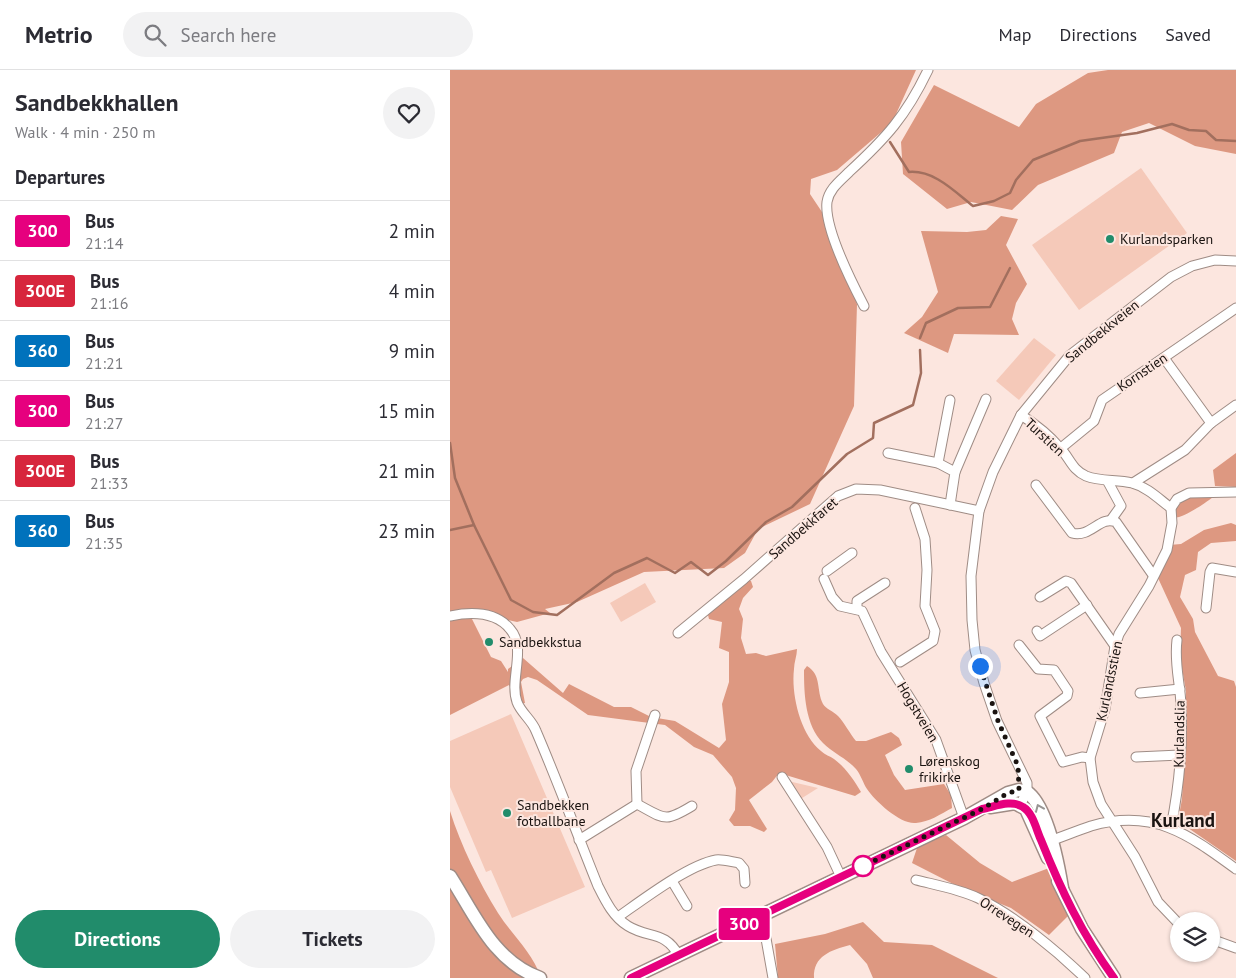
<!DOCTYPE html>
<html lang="en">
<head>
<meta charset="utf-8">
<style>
	:root { --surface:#fff; --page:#f2f2f3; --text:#2b2b33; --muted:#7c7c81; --line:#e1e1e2; --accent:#218c6b }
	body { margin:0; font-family:"PT Sans",sans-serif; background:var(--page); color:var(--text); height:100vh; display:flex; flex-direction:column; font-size:19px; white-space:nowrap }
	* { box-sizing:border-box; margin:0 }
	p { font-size:16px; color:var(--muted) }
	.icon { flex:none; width:28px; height:28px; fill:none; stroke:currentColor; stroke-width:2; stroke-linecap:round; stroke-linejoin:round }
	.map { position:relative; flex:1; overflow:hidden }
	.drawer { display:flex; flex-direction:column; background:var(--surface); width:450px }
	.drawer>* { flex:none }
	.badge { padding:0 10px; border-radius:4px; font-size:18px; line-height:32px }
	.buttons { position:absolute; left:720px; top:842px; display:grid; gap:10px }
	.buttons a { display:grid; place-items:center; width:50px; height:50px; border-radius:50%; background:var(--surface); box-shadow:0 1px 4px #0004; font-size:25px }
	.you { position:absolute; width:25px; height:25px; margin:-12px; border:4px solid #fff; border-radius:50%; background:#1a73e8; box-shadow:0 0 0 8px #1a73e833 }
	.map>.badge { position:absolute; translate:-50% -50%; box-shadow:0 0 0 2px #fff }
	h2 { padding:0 15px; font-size:19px; line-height:45px }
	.round { display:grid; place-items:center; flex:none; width:52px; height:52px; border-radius:26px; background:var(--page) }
	.summary { display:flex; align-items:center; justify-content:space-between; height:85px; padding:0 15px }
	h1 { font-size:24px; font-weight:800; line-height:38px }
	.action { display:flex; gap:10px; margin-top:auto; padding:10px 15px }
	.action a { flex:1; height:58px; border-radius:30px; background:var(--accent); color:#fff; font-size:20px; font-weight:800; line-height:58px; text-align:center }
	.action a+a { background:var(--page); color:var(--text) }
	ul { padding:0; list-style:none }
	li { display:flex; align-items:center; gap:15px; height:60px; padding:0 15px; border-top:1px solid var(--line) }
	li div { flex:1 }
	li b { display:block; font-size:19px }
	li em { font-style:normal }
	li .badge { min-width:55px; font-weight:700; text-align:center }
	header { display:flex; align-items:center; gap:30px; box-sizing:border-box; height:70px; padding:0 25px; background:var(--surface); border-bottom:1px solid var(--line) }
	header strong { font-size:24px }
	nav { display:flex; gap:28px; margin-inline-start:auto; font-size:18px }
	.search { width:350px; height:45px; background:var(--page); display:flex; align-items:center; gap:12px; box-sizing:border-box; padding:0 18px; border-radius:28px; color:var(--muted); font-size:19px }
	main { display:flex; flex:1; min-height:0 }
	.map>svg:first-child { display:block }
	.green { fill:#f5c9b9 }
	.forest { fill:#dd9881 }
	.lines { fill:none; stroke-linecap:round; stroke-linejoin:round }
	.stream { stroke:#a26f5e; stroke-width:2.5 }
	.minor-casing { stroke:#9f8c85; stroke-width:11 }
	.secondary-casing { stroke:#9f8c85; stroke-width:15 }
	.minor { stroke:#fff; stroke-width:9 }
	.secondary { stroke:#fff; stroke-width:12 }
	.oneway { stroke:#989593 }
	.line-casing { stroke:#fff; stroke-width:11 }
	.line { stroke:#e6007e; stroke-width:8 }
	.walk { stroke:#1a1310; stroke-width:5; stroke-dasharray:0 9 }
	.poi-dot { fill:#218c6b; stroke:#fce6df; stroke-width:2 }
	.stop-dot { fill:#fff; stroke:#e6007e; stroke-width:2.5 }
	.labels { text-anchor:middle; stroke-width:4; stroke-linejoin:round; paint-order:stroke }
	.poi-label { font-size:14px; fill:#1a1310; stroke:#fce6df; text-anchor:start }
	.street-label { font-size:14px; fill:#1a1310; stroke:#fce6df }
	.district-label { font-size:19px; font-weight:bold; fill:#1a1310; stroke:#fce6df }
</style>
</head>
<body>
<header>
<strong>Metrio</strong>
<div class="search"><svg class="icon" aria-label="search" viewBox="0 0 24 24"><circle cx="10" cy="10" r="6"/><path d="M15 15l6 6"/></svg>Search here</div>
<nav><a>Map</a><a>Directions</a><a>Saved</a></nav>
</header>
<main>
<section class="drawer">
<div class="summary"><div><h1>Sandbekkhallen</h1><p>Walk · 4 min · 250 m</p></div><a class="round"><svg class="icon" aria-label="heart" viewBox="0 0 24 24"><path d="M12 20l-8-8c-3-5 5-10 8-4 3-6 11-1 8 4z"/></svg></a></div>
<h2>Departures</h2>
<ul>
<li><span class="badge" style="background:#e6007e;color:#fff">300</span><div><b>Bus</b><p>21:14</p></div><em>2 min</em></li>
<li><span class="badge" style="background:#d7263d;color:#fff">300E</span><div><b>Bus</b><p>21:16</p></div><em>4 min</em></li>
<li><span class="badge" style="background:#0072bc;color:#fff">360</span><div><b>Bus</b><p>21:21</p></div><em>9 min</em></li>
<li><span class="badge" style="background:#e6007e;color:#fff">300</span><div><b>Bus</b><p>21:27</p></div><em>15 min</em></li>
<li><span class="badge" style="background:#d7263d;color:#fff">300E</span><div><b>Bus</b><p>21:33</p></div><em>21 min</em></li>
<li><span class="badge" style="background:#0072bc;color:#fff">360</span><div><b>Bus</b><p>21:35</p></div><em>23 min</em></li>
</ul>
<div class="action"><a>Directions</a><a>Tickets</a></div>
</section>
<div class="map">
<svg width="786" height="908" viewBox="0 0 786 908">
	<rect width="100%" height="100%" fill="#fce6df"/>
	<g class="green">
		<path d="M691 98 737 163 629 240 582 175Z"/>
		<path d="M584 268 606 285 569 330 546 311Z"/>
		<path d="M195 513 206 532 171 552 160 533Z"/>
		<path d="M61 644 135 817 62 848 41 800 36 802 0 717V671Z"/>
		<path d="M338 711 368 718 349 730Z"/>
	</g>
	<g class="forest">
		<path d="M0 0H466L442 53 387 100 361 109 360 124 372 142 407 234 404 336 360 434 308 459 295 483 274 498 194 502 127 532 95 539 100 543 67 552 45 547H21L41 587 51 591 58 602V599L73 588 113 623 119 614 164 637H181L201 647 225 651 269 678 276 670 272 634 279 612V582L269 578 272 552 259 549 258 545 297 511H301L303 517 293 528 289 539 293 549 291 568 296 584 306 583 316 586 347 579C347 586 344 592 344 599 341 624 350 664 371 681 375 685 380 686 384 689 396 698 404 710 411 722L405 726 329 703 322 712 299 730 317 759 314 762 300 756H284L279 750 285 740 286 718 282 707 263 685 244 677 215 655 138 645 87 610 78 607 73 609 71 612 75 633 69 634 59 615 0 645Z"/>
		<path d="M658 0H786V84L745 76 699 53 672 62 664 83 588 115 562 140 521 132 497 139 453 104 451 72 484 15 569 57 586 34 638 3Z"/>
		<path d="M551 146 568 149 556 175 577 214 566 233 562 249 569 265 504 264 498 283 454 263 472 247 488 222 471 161 517 162 536 160Z"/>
		<path d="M786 383V417L765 416 763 400Z"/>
		<path d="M763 422V427C754 434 735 447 724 448L721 445C731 424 742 426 763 422Z"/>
		<path d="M781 453 786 455V471L761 473 748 482 746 500 735 505 730 527 743 549 745 562 768 606 784 611 786 617V791L728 751 732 729 736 649V621L730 587 731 558 708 508 719 475 731 474 754 460Z"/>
		<path d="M357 596C372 605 366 620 373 634 376 639 383 641 388 646 394 652 400 664 406 671H416L441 662 449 668 452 675 435 685 444 705 455 720 494 714 501 725 502 738C491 744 479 752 466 753 451 755 425 731 417 719 413 713 411 705 406 699 396 688 383 683 373 673 355 655 354 624 354 600Z"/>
		<path d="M0 741C11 776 29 812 48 843 62 865 83 883 91 908H0Z"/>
		<path d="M496 765 530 793 562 812 599 798 619 845 599 865 561 838 511 818 462 793 468 775Z"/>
		<path d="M413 852 434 872 482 875 548 908H423L417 894 400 875C381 880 363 886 364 908H328L325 874 375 864Z"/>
	</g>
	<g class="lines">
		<g class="stream">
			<path d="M440 72 459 102C484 100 504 121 523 136L544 131 560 123 566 110 583 90 630 71 687 63 722 54 739 60 756 61 766 70 786 71"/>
			<path d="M470 268 476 253 508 238 540 237 560 198"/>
			<path d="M0 373 5 408 24 455 61 530 83 542 107 545 164 503 197 488 225 503 241 492 258 505 276 491 316 452 342 437 397 384 423 368 424 353 463 335 471 303 470 280"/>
			<path d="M0 460 24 455"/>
		</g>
		<g class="minor-casing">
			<g id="minor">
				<path d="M414 236C402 213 374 157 377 132 379 119 390 111 399 102 436 68 456 46 478 0"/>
				<path d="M714 288 761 353"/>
				<path d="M571 345C585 354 599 365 610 378 620 388 622 400 636 406 651 412 667 409 682 413 697 417 709 429 721 438"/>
				<path d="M611 378 644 351 652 330 786 238"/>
				<path d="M438 383 488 393 505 402 500 435"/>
				<path d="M488 393 500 330"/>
				<path d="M505 402 536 329"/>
				<path d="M658 412 671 436 661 450"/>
				<path d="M683 413 735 380 761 353 786 335"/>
				<path d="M586 415 622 463C641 468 650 445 666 452L703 505"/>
				<path d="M377 501 402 483"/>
				<path d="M374 509 382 527 390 536 412 541 431 582 486 670 514 748"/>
				<path d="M590 527 616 511 621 513 665 576"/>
				<path d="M756 538 760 502 762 498 786 502"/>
				<path d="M407 539V531L435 513"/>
				<path d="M0 546C20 542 45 541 60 559 77 578 59 610 67 632 71 643 82 650 86 661 108 712 127 764 148 816 155 830 163 847 178 856 199 869 215 860 229 886"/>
				<path d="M587 561 590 566 637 535"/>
				<path d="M228 563 294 509 388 426 406 419 430 420 529 441"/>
				<path d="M569 575 588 599 604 600 618 621 617 626 590 646 613 692 632 687 640 688"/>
				<path d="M450 592 483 571 485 561 475 536 477 500 475 469 465 438"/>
				<path d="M690 623 730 619"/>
				<path d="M686 687 730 685"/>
				<path d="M332 707 377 777 391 807"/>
				<path d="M187 734 186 701 205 645"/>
				<path d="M570 735 577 722V713L547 651 534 613 525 580 522 550 521 506 529 441 543 402 571 345 620 285 721 207 742 196 765 190 786 191"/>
				<path d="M721 757C729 717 733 675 731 635 730 611 724 594 727 570"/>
				<path d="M129 770 187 734C215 749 214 753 242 736"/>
				<path d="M597 772C612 767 626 761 641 756 703 738 738 764 786 799"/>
				<path d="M466 810C486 815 509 819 528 828 564 845 607 881 635 908"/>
				<path d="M222 811 237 836"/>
				<path d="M312 846 323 908"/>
				<path d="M168 847C191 831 238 795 266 790 272 789 282 792 289 793L294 799 295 813"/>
				<path d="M729 854 708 832 685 787 651 734 643 712 640 688 655 639 665 576 669 564 699 516 717 480 722 453 721 438 727 429 739 423 786 422"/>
				<path d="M761 869 786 878"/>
			</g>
		</g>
		<g class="secondary-casing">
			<g id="secondary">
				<path d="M540 737 565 733 576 739 598 788"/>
				<path d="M0 806C25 845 43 891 90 908"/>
				<path d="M608 811 632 859 664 908"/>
				<path d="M181 908 514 748 558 723 569 720 577 722C597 736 608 794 612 818"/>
			</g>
		</g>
		<use href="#minor" class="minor"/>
		<use href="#secondary" class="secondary"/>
	</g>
	<defs><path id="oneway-chevron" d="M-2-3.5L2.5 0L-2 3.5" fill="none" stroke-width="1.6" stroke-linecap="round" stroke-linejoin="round" transform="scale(1.25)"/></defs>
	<use class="oneway" href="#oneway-chevron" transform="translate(589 738) rotate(-113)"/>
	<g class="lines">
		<g class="line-casing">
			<path id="line" d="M181 908 532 739C544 737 561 729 573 737 583 743 586 759 591 770 611 820 632 864 664 908"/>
		</g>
		<use href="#line" class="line"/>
		<path class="walk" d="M413 796 407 799 532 739 558 723 569 720 568 696 548 651 530 596"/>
	</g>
	<g class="poi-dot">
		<circle cx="660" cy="169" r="5"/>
		<circle cx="39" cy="572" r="5"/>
		<circle cx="459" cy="699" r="5"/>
		<circle cx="57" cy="743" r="5"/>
	</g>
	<circle class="stop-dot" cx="413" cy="796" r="10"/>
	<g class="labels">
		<g class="poi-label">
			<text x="670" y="174">Kurlandsparken</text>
			<text x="49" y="577">Sandbekkstua</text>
			<text x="469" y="696">Lørenskog<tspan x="469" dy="16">frikirke</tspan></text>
			<text x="67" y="740">Sandbekken<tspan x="67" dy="16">fotballbane</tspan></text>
		</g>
		<g class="street-label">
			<text transform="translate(652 261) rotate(-39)" y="5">Sandbekkveien</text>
			<text transform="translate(692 302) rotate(-34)" y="5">Kornstien</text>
			<text transform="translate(595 367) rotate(43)" y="5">Turstien</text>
			<text transform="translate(353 458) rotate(-41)" y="5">Sandbekkfaret</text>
			<text transform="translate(659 611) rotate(-78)" y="5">Kurlandsstien</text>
			<text transform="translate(468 642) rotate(59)" y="5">Hogstveien</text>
			<text transform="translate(729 664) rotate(-89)" y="5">Kurlandslia</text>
			<text transform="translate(557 847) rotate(33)" y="5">Orrevegen</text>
		</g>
		<g class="district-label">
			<text x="733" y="757">Kurland</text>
		</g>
	</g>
</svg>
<div class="buttons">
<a><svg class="icon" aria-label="layers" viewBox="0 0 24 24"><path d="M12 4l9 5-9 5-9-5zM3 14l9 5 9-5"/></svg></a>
</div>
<div class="you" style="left:530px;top:596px"></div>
<b class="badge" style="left:294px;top:854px;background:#e6007e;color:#fff">300</b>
</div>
</main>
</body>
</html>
